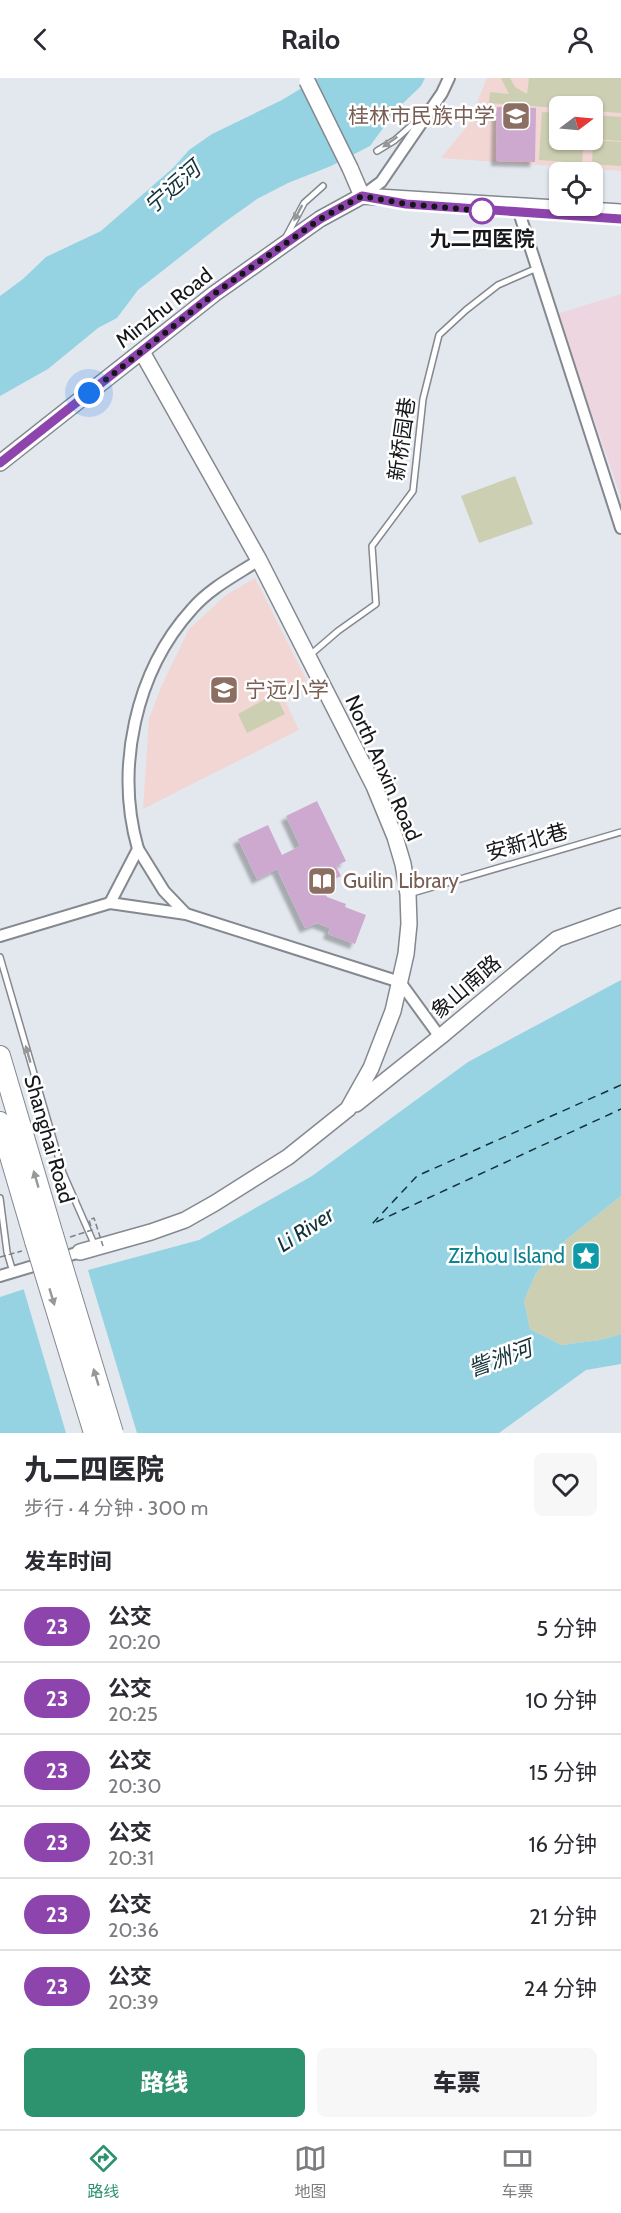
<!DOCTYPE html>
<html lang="zh">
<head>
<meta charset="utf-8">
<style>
	:root { --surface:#fff; --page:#f7f7f7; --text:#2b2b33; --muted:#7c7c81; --line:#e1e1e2; --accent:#2d926e }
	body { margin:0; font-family:Cabin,"Noto Sans SC",sans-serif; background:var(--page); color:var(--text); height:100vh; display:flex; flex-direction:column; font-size:22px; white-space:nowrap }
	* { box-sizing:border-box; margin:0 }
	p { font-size:20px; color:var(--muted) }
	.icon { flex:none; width:33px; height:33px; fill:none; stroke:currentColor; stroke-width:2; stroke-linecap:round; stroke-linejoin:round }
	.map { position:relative; height:1355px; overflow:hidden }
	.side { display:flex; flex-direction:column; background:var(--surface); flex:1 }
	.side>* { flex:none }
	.badge { padding:0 12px; border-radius:20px; font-size:21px; line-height:39px }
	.needle { width:39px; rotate:74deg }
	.fabs { position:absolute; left:549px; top:18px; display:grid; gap:12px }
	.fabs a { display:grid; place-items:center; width:54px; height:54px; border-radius:9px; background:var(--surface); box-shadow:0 2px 4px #0004; font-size:30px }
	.you { position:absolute; width:30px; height:30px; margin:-15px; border:4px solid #fff; border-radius:50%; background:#1a73e8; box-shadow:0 0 0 9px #1a73e833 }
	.map>.badge { position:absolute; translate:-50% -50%; box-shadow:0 0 0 3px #fff }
	h2 { padding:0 24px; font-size:22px; line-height:54px }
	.round { display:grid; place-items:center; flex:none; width:63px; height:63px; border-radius:9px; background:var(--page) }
	.head { display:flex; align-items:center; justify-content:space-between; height:102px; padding:0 24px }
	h1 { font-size:28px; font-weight:800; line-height:45px }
	.primary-button { display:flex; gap:12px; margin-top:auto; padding:12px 24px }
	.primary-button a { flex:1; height:69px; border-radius:9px; background:var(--accent); color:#fff; font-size:24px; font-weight:800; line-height:69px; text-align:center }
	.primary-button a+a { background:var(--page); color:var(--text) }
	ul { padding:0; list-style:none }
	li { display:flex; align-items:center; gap:18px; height:72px; padding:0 24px; border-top:2px solid var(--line) }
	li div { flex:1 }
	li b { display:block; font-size:22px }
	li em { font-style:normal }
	li .badge { min-width:66px; font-weight:700; text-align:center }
	header { display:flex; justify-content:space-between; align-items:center; height:78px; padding:0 24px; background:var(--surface); font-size:27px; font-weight:800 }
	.tab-bar { display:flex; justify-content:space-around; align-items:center; height:84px; border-top:2px solid var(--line); background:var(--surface); font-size:16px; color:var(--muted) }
	.tab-bar a { display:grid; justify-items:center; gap:3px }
	.tab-bar .current { color:var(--accent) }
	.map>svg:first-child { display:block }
	.education { fill:#f1d6d4; fill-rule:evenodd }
	.medical { fill:#eed6e1 }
	.green { fill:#cccfb1 }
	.water { fill:#95d3e2 }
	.pier { fill:#e3e8ef }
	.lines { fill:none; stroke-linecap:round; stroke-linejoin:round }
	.ferry { stroke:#133239; stroke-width:1.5; stroke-dasharray:8 6; stroke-linecap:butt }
	.building { fill:#cda9d0; filter:url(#shadow) }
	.lane-casing { stroke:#84888f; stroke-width:8 }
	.street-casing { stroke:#84888f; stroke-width:14 }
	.secondary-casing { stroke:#84888f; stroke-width:18 }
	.highway-casing { stroke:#84888f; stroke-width:22 }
	.lane { stroke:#fff; stroke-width:5 }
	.street { stroke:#fff; stroke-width:10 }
	.secondary { stroke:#fff; stroke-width:15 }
	.highway { stroke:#fff; stroke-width:20 }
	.secondary-bridge-casing { stroke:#84888f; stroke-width:18; stroke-linecap:butt }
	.highway-bridge-casing { stroke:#84888f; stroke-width:22; stroke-linecap:butt }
	.path-bridge { stroke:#7f8388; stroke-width:1.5; stroke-dasharray:6 3; stroke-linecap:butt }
	.secondary-bridge { stroke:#fff; stroke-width:15 }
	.highway-bridge { stroke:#fff; stroke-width:20 }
	.oneway { fill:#969798 }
	.line-casing { stroke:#fff; stroke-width:14 }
	.line { stroke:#8e44ad; stroke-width:9 }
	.walk { stroke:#15171a; stroke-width:6; stroke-dasharray:0 10.8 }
	.stop-dot { fill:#fff; stroke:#8e44ad; stroke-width:3 }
	.labels { text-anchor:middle; stroke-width:5; stroke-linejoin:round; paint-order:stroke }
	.education-label { font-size:21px; fill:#785e54; stroke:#fff; text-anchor:start }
	.stop-label { font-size:21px; font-weight:bold; fill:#15171a; stroke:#fff }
	.street-label { font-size:21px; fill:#15171a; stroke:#fff }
	.culture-label { font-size:21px; fill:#0d838f; stroke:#fff; text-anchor:end }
	.water-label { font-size:22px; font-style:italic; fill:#133239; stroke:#fff }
</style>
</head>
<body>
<header><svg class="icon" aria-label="back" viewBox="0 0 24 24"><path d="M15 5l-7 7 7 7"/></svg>Railo<svg class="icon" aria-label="person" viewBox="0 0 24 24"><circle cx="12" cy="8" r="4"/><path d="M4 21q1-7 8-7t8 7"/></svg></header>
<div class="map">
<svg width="621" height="1355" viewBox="0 0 621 1355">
	<defs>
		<filter id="shadow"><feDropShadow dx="-5" dy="5" stdDeviation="1.5" flood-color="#0004"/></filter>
	</defs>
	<rect width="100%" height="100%" fill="#e3e8ef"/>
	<g class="education">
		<path d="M487 0H621V93L441 80 468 47ZM560 28H592V62H560Z"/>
		<path d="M255 500 307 603 282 616 299 652 143 731 149 641 161 609 189 551 226 517Z"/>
	</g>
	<path class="medical" d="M621 216V419L557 236Z"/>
	<g class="green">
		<path d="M501 0H510L515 9 527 16 529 0H621V35L593 33 592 28H560L559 30 489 25 490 14 509 16Z"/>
		<path d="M542 34 559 35 560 62H584L582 85 539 82Z"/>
		<path d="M595 37 621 39V63L593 61Z"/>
		<path d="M593 62 621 64V88L592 86Z"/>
		<path d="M515 398 533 446 479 465 461 418Z"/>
		<path d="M275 616 285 636 247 655 238 636Z"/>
		<path d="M621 1118V1256L600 1262 561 1267 530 1251 524 1223 536 1195 567 1161Z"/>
	</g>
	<g class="water">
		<path d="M318 0H425L421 8 397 31 370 68 331 88 288 105 257 121 222 146 138 212 117 240 98 250 48 291 0 318V218L23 201 46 179 101 153 174 89 189 72 212 56 282 22Z"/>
		<path d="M621 902V1118L567 1161 536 1195 524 1223 530 1251 561 1267 600 1262 621 1256V1286L586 1292 499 1355H0V1219L55 1201 199 1162 312 1098 468 984Z"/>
	</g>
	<path class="pier" d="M87 1189 137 1355H66L23 1209Z"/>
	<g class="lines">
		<path class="ferry" d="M621 1007 417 1098 372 1146 621 1031"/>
	</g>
	<g class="building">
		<path d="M497 29 536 30 535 84 496 83Z"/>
		<path d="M317 723 346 783 336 788 341 798 321 808 327 819 346 826 345 829 366 837 355 866 328 856 330 850 317 845 305 850 277 791 257 801 238 761 268 747 282 777 300 768 286 738Z"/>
	</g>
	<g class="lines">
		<g class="lane-casing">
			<g id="lane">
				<path d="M377 73 395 62 422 38"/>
				<path d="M286 159 304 125 323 108"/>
				<path d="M309 578 338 553 376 526 372 468 413 413 423 321 439 257 466 232 498 207 537 190"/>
				<path d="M409 816 621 754"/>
				<path d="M0 879 63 1095 95 1168"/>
				<path d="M0 1120 7 1174 13 1194"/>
			</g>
		</g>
		<g class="street-casing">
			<g id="street">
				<path d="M362 118 381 104 442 15 449 0"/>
				<path d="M517 128 621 450"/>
				<path d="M138 771 164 813 186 836"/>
				<path d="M110 825 138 771C115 690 135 594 192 531 210 510 236 497 259 482"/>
				<path d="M0 858 110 825 186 836 400 904 440 959"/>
				<path d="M0 1198 80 1174"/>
			</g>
		</g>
		<g class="secondary-casing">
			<g id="secondary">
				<path d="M350 90 362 118"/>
				<path d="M0 385 214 216 320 141 362 118 621 134"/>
				<path d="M356 1026 440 959 557 861 621 838"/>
				<path d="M80 1174 151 1154 185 1142 215 1125 288 1079 348 1031 371 990 393 933 406 876 409 846 408 816 403 786 395 759 374 708 259 482 142 274"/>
			</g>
		</g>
		<g class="highway-casing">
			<g id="highway">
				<path d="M0 978 53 1157"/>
				<path d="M0 1044 35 1163"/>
			</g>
		</g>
		<use href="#lane" class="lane"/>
		<use href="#street" class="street"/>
		<use href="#secondary" class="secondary"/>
		<use href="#highway" class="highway"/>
		<g class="secondary-bridge-casing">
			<path id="secondary-bridge" d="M307 3 350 90"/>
		</g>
		<g class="highway-bridge-casing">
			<g id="highway-bridge">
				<path d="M53 1157 113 1355"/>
				<path d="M35 1163 94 1355"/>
			</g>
		</g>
		<g class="path-bridge">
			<path d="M70 1159 92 1152 89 1142 94 1140 103 1168"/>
			<path d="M0 1179 22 1173"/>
		</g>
		<use href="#secondary-bridge" class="secondary-bridge"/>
		<use href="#highway-bridge" class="highway-bridge"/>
	</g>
	<defs><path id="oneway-solid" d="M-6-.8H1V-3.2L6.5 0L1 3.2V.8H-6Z" transform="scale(1.5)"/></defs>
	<g class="oneway">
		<use href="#oneway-solid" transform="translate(390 64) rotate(145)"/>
		<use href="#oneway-solid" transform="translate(298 135) rotate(118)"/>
		<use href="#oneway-solid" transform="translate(28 976) rotate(-106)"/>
		<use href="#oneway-solid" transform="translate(36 1101) rotate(-106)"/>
		<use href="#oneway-solid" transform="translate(52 1219) rotate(73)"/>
		<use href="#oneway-solid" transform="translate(96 1299) rotate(-107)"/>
	</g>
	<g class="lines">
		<g class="line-casing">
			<path id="line" d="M0 385 214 216 320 141 362 118 406 126 621 141"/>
		</g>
		<use href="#line" class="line"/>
		<path class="walk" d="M89 315 214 216 320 141 362 118 406 126 482 133"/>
	</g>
	<defs>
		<g id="school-square" transform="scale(1.5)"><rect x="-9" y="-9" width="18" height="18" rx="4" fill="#8d6e63" stroke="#fff"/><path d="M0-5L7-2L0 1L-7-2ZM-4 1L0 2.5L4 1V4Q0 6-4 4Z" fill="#fff"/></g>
		<g id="library-square" transform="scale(1.5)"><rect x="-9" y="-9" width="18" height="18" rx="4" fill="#8d6e63" stroke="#fff"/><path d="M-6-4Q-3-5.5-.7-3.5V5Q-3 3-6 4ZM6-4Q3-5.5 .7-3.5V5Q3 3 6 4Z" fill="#fff"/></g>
		<g id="sight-square" transform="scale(1.5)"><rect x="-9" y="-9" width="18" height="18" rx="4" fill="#0f9aa8" stroke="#fff"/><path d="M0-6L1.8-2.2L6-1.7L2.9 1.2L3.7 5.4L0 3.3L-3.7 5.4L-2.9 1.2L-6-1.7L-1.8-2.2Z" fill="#fff"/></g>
	</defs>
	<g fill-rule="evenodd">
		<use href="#school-square" x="516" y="38"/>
		<use href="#school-square" x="224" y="612"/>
		<use href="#library-square" x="322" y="803"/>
		<use href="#sight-square" x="586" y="1178"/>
	</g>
	<circle class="stop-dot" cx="482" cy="133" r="12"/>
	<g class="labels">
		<g class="education-label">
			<text x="495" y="45" text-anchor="end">桂林市民族中学</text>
			<text x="245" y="619">宁远小学</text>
			<text x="343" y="810">Guilin Library</text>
		</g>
		<g class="stop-label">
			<text x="482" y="168">九二四医院</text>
		</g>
		<g class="street-label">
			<text transform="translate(164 230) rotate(-38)" y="7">Minzhu Road</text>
			<text transform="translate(402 361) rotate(-82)" y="7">新桥园巷</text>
			<text transform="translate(383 690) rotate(66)" y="7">North Anxin Road</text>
			<text transform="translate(527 764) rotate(-16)" y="7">安新北巷</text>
			<text transform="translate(466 909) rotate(-41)" y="7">象山南路</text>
			<text transform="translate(49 1061) rotate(74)" y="7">Shanghai Road</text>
		</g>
		<g class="culture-label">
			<text x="565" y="1185">Zizhou Island</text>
		</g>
		<g class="water-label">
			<text transform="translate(172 109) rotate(-41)" y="8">宁远河</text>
			<text transform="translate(305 1151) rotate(-33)" y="8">Li River</text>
			<text transform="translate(500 1280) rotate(-20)" y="8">訾洲河</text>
		</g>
	</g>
</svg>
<div class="fabs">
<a><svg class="needle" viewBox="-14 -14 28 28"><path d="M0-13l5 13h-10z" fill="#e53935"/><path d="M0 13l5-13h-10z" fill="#7c7c81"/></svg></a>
<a><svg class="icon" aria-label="locate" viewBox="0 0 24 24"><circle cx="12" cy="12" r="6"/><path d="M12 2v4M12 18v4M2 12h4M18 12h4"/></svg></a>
</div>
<div class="you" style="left:89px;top:315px"></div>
</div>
<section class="side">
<div class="head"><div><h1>九二四医院</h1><p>步行 · 4 分钟 · 300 m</p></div><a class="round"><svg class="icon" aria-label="heart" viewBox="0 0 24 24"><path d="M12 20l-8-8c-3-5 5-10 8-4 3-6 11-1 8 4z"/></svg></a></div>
<h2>发车时间</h2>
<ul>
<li><span class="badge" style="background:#8e44ad;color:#fff">23</span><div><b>公交</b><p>20:20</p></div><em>5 分钟</em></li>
<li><span class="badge" style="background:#8e44ad;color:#fff">23</span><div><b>公交</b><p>20:25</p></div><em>10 分钟</em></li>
<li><span class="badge" style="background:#8e44ad;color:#fff">23</span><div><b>公交</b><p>20:30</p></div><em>15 分钟</em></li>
<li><span class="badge" style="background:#8e44ad;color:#fff">23</span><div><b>公交</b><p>20:31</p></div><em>16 分钟</em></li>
<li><span class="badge" style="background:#8e44ad;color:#fff">23</span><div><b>公交</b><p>20:36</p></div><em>21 分钟</em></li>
<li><span class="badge" style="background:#8e44ad;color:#fff">23</span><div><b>公交</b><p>20:39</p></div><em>24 分钟</em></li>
</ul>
<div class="primary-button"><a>路线</a><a>车票</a></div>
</section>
<nav class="tab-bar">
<a class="current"><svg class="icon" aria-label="directions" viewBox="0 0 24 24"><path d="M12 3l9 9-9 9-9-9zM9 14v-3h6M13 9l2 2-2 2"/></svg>路线</a>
<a><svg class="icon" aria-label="map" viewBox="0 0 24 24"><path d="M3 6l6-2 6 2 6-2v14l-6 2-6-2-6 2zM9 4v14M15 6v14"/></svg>地图</a>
<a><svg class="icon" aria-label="tickets" viewBox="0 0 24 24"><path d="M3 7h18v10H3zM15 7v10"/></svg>车票</a>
</nav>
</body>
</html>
